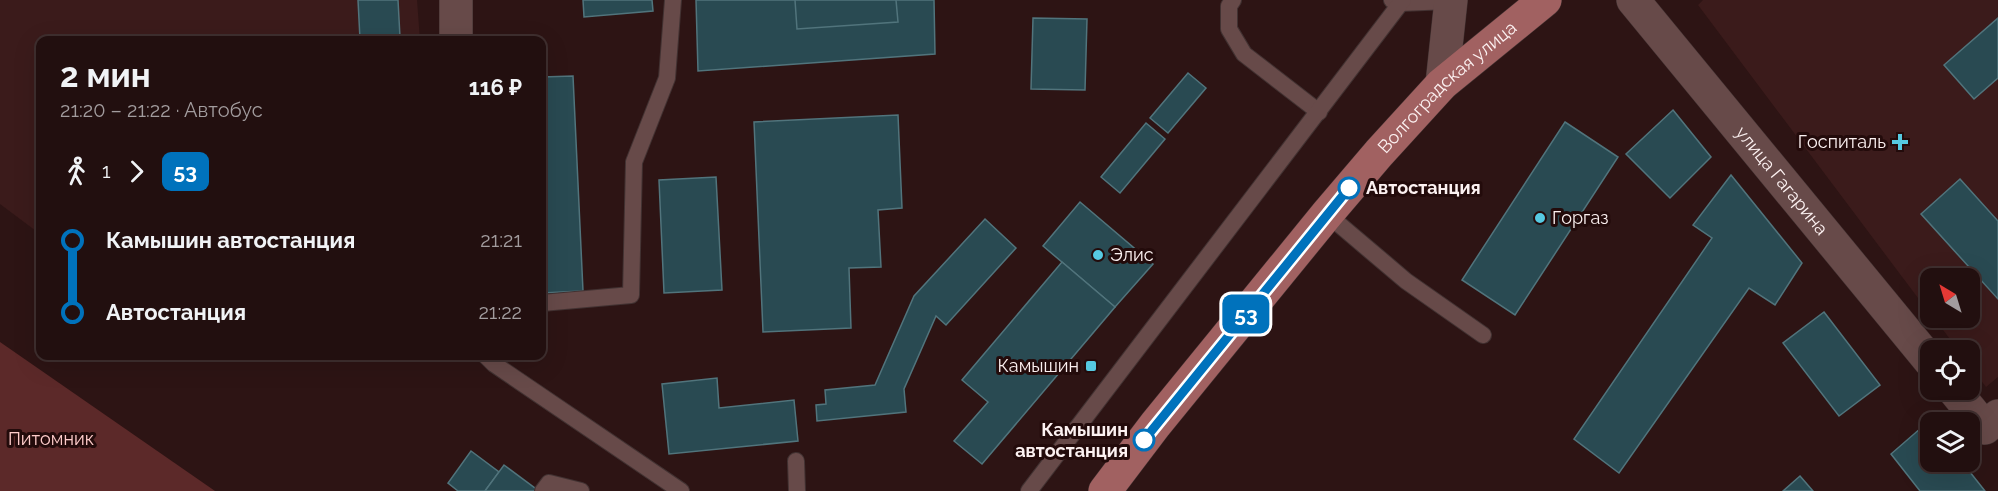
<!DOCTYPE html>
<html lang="ru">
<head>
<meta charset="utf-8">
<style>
	:root { --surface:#220f0f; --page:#2e1d1d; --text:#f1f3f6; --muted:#a29c9e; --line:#3f2f2f }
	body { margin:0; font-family:Raleway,sans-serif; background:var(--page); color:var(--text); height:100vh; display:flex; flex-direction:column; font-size:22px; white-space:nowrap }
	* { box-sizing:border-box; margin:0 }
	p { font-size:20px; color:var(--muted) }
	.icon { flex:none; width:33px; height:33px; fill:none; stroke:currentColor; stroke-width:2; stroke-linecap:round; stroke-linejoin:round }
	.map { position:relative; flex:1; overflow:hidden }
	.side { position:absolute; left:36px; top:36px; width:510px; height:324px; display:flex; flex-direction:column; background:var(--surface); border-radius:12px; box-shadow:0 6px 24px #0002,0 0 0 2px var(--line) }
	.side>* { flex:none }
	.badge { padding:0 12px; border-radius:9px; font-size:21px; line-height:39px }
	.needle { width:39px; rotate:322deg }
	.buttons { position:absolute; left:1920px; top:268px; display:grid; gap:12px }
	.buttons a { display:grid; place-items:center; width:60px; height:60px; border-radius:12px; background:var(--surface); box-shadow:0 6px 24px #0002,0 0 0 2px var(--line); font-size:30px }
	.map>.badge { position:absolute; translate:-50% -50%; box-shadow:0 0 0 3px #fff }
	.legs { display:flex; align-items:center; gap:9px; height:66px; padding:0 24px; font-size:20px }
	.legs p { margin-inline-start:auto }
	.head { display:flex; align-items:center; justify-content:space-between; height:102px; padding:0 24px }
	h1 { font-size:33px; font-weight:700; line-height:45px }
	ul { padding:0 24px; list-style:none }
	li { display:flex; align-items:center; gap:21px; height:72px; font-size:22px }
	li i { display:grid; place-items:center; width:9px; height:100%; margin:0 8px; background:currentColor }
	li i::after { content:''; width:15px; height:15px; margin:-8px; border:4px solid; border-radius:50%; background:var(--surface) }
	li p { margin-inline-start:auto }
	li:first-child i { background:linear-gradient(#0000 50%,currentColor 0) }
	li:last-child i { background:linear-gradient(currentColor 50%,#0000 0) }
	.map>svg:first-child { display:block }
	.built { fill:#3b1b1b }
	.green { fill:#5c2929 }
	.building { fill:#294a52; stroke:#51747c; stroke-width:1.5 }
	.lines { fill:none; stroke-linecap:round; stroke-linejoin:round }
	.service-casing { stroke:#423232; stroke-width:18 }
	.minor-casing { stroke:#423232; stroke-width:34 }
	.secondary-casing { stroke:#423232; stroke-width:34 }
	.primary-casing { stroke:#423232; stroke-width:34 }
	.service { stroke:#674a49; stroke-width:16 }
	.minor { stroke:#674a49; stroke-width:33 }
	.secondary { stroke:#674a49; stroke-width:33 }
	.primary { stroke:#a16161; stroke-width:33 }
	.line-1-casing { stroke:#fff; stroke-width:14 }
	.line-1 { stroke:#0072bc; stroke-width:9 }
	.poi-dot { fill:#56c9e1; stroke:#230b0b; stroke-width:2 }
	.stop-1-dot { fill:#fff; stroke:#0072bc; stroke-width:3 }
	.labels { text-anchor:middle; stroke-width:6; stroke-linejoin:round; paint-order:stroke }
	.street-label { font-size:18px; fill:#fcf1f1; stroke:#230b0b }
	.poi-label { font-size:18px; fill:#fcf1f1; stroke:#230b0b; text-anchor:end }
	.stop-label { font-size:18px; font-weight:bold; fill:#fcf1f1; stroke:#230b0b; text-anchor:start }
	.park-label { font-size:18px; fill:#feccca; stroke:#230b0b }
</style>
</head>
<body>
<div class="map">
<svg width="1998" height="491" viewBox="0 0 1998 491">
	<rect width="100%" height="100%" fill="#2d1414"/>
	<g class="built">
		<path d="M0 0H417L420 40H40V234L0 204Z"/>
		<path d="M1703 0H1998V377L1986 387 1970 366V351H1959L1934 318H1970V279H1930V314L1698 5Z"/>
	</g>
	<path class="green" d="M0 342 215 491H0Z"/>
	<g class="building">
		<path d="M358 0H398L400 37 360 39Z"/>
		<path d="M583 0H652L653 11 584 17Z"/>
		<path d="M696 0H934L935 54 698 71Z"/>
		<path d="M795 0H896L898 22 797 29Z"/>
		<path d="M1033 18 1087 19 1085 90 1031 89Z"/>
		<path d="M1998 18V78L1974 99 1944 65Z"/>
		<path d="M1188 73 1206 88 1168 133 1150 118Z"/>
		<path d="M573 76 583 291 542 293V77Z"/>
		<path d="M1673 110 1711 157 1670 198 1626 154Z"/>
		<path d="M898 115 902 208 878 210 881 267 849 268 851 328 763 332 754 122Z"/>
		<path d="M1565 122 1618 157 1515 315 1462 280Z"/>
		<path d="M1146 123 1165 139 1120 193 1101 177Z"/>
		<path d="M1731 175 1802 263 1775 305 1749 288 1619 473 1574 439 1712 238 1693 225Z"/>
		<path d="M716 177 722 290 664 293 659 180Z"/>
		<path d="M1960 179 1998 221V299L1921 214Z"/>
		<path d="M1080 202 1153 264 1115 307 1043 246Z"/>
		<path d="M985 219 1016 248 946 325 936 316 904 389 906 412 817 421 816 405 826 404 825 390 875 385 914 296Z"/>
		<path d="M1062 262 1115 307 982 464 954 441 988 402 962 380Z"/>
		<path d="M1824 312 1880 385 1839 416 1783 343Z"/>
		<path d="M717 378 719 408 794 400 798 441 669 454 662 384Z"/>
		<path d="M1929 421 1930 462H1962L1985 491H1920L1891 454Z"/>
		<path d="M471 451 499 472 485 491H458L448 483Z"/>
		<path d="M504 465 539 491H485Z"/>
		<path d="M1800 476 1813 491H1783Z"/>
	</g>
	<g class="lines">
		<g class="service-casing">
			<g id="service">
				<path d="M1233 0 1229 6V29L1244 54 1319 112"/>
				<path d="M1392 0 1400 3 1450 1"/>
				<path d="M1327 214 1406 281 1483 335"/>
				<path d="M542 303 631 295 634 162 667 78 673 0"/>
				<path d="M486 356 494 364 681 491"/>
				<path d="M796 461 797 491"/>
				<path d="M543 491 549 483 581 491"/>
				<path d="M1029 491 1403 0"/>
			</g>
		</g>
		<g class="minor-casing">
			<g id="minor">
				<path d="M456 0V40"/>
				<path id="s1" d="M1633 0 1930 361"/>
				<path d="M1954 390 1985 428 1998 416"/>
			</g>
		</g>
		<g class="secondary-casing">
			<path id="secondary" d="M1442 84 1451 0"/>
		</g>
		<g class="primary-casing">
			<g id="primary">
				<path id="s2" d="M1105 491 1155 425 1327 214 1379 153 1442 84 1545 0"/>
			</g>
		</g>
		<use href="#service" class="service"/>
		<use href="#minor" class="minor"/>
		<use href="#secondary" class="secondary"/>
		<use href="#primary" class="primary"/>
	</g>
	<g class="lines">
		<g class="line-1-casing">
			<path id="line-1" d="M1144 440 1349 188"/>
		</g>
		<use href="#line-1" class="line-1"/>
	</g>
	<g class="poi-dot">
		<path d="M1897 133h6v6h6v6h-6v6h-6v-6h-6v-6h6z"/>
		<circle cx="1540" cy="218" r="6"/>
		<circle cx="1098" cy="255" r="6"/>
		<rect x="1085" y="360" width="12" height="12" rx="3"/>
	</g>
	<g class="stop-1-dot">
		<circle cx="1349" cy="188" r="10"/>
		<circle cx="1144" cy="440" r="10"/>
	</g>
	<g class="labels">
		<g class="street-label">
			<text dy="6" stroke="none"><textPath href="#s2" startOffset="530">Волгоградская улица</textPath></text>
			<text dy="6" stroke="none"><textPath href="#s1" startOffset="234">улица Гагарина</textPath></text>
		</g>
		<g class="poi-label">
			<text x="1886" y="148">Госпиталь</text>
			<text x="1552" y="224" text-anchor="start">Горгаз</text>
			<text x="1110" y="261" text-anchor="start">Элис</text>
			<text x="1079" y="372">Камышин</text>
		</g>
		<g class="stop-label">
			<text x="1366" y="194">Автостанция</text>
			<text x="1128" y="436" text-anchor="end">Камышин<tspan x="1128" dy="21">автостанция</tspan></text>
		</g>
		<g class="park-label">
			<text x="51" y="445">Питомник</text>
		</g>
	</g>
</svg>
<div class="buttons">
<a><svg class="needle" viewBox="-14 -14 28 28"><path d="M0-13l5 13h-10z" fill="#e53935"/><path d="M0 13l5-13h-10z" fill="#a29c9e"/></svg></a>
<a><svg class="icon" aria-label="locate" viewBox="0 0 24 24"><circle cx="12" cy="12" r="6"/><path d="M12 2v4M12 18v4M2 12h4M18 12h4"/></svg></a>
<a><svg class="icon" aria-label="layers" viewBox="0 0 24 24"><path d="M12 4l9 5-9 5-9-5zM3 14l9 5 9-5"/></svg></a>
</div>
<b class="badge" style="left:1246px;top:314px;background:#0072bc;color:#fff">53</b>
<section class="side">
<div class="head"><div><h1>2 мин</h1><p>21:20 – 21:22 · Автобус</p></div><b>116 ₽</b></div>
<div class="legs"><svg class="icon" aria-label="walk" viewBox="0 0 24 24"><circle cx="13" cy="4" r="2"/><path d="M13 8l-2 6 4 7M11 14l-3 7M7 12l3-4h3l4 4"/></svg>1<svg class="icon" aria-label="forward" viewBox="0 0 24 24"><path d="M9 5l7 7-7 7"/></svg><b class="badge" style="background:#0072bc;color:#fff">53</b></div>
<ul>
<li><i style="color:#0072bc"></i><b>Камышин автостанция</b><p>21:21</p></li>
<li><i style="color:#0072bc"></i><b>Автостанция</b><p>21:22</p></li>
</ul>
</section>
</div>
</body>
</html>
